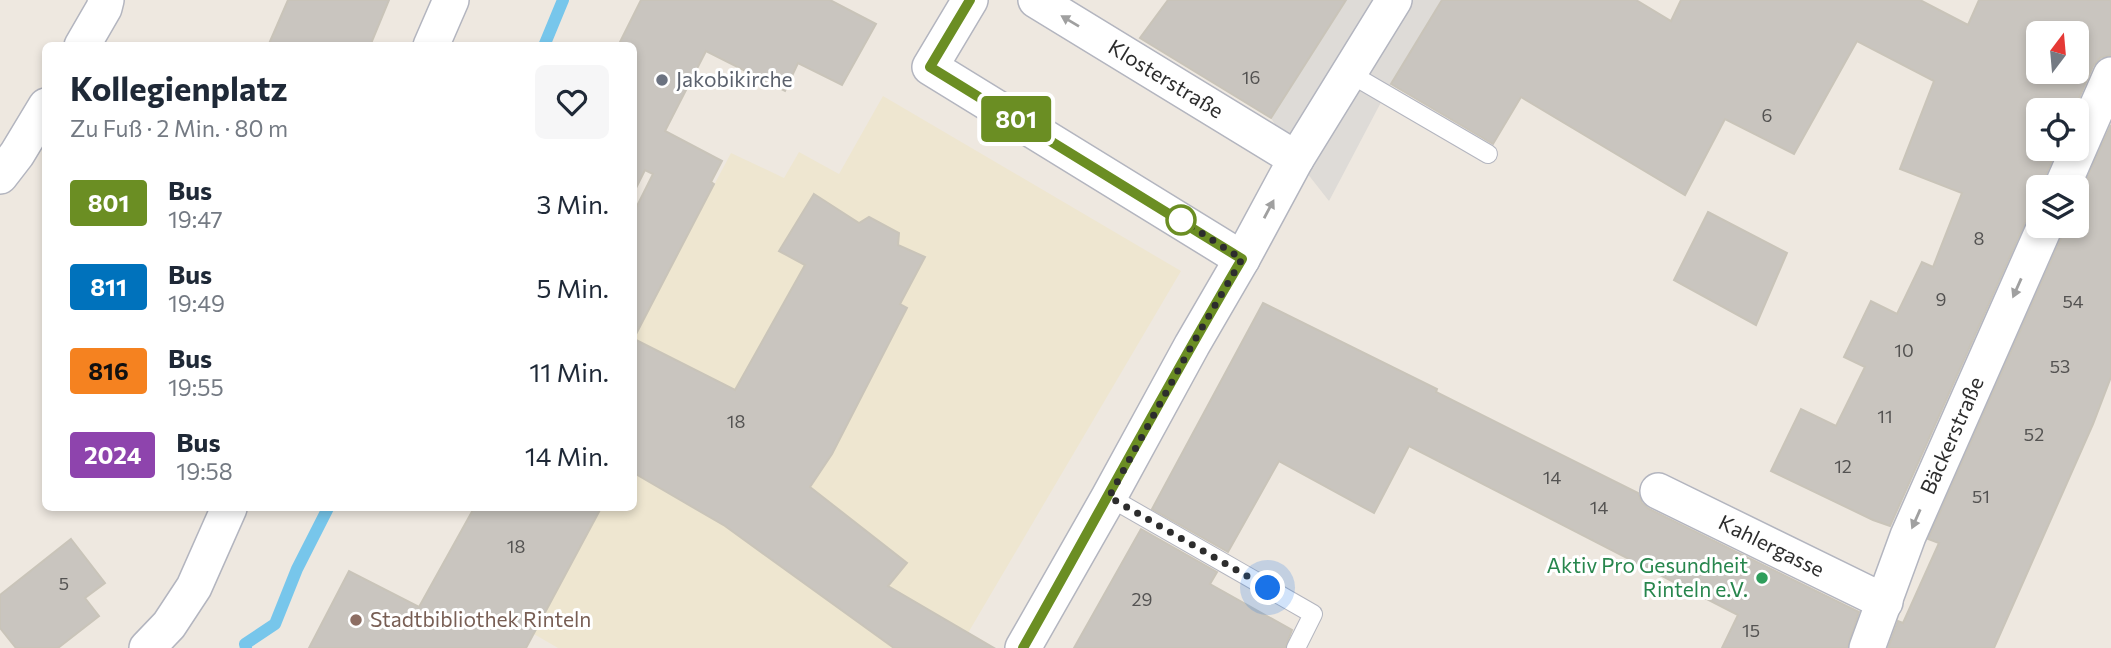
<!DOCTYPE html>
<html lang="de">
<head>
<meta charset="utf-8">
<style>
	:root { --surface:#fff; --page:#f6f6f7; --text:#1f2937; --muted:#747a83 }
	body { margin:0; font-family:Commissioner,sans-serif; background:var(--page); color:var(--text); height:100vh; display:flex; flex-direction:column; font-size:26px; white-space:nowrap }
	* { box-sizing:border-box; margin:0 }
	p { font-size:23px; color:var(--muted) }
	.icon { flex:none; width:38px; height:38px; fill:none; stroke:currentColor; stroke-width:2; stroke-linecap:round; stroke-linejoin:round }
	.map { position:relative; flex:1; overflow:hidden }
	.drawer { position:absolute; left:42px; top:42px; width:595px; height:469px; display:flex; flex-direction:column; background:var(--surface); border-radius:10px; box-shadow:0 4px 10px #0003 }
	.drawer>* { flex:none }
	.badge { padding:0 14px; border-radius:5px; font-size:24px; line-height:46px }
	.needle { width:46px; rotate:16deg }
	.tools { position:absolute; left:2026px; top:21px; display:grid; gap:14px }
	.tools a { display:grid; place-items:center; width:63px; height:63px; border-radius:10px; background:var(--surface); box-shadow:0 4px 10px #0003; font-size:35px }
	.you { position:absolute; width:35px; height:35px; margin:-18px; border:5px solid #fff; border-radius:50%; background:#1a73e8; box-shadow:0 0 0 10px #1a73e833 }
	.map>.badge { position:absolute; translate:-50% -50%; box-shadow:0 0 0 4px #fff }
	.round { display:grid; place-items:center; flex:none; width:74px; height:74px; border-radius:10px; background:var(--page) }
	.summary { display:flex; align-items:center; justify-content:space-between; height:119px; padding:0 28px }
	h1 { font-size:33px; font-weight:700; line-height:52px }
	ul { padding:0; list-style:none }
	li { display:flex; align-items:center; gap:21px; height:84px; padding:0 28px }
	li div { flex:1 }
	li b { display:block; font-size:26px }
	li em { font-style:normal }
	li .badge { min-width:77px; font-weight:700; text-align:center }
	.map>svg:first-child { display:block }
	.education { fill:#eee6d0 }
	.plaza { fill:#dedbd7 }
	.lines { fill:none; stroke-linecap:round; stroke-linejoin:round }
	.stream { stroke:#77c6eb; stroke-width:12 }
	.building { fill:#c9c5bf; stroke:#c9c4b9; stroke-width:2; fill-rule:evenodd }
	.lane-casing { stroke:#b3b5bf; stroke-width:20 }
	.street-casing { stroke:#b3b5bf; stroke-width:38 }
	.lane { stroke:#fff; stroke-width:18 }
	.street { stroke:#fff; stroke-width:35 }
	.oneway { fill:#a0a0a0 }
	.line-casing { stroke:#fff; stroke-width:16 }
	.line { stroke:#6b8e23; stroke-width:10 }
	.walk { stroke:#2d2d2d; stroke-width:7; stroke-dasharray:0 12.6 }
	.worship-dot { fill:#6b7280; stroke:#fff; stroke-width:2.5 }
	.stop-dot { fill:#fff; stroke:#6b8e23; stroke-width:3.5 }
	.leisure-dot { fill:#2e9e5b; stroke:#fff; stroke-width:2.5 }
	.education-dot { fill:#8d6e63; stroke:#fff; stroke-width:2.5 }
	.labels { text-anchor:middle; stroke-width:6; stroke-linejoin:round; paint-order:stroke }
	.number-label { font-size:18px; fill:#545352 }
	.street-label { font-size:21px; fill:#2d2d2d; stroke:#fff }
	.worship-label { font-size:21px; fill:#5b616d; stroke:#fff; text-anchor:start }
	.leisure-label { font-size:21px; fill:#27864d; stroke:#fff; text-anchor:end }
	.education-label { font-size:21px; fill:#785e54; stroke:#fff; text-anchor:start }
</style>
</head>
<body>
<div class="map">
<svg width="2111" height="648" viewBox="0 0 2111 648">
	<rect width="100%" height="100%" fill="#eee8e0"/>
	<path class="education" d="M883 96 1181 271 968 633 901 648H558L508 619 505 625 431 586 474 508H634V336L731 153 784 178 799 152 839 174Z"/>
	<path class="plaza" d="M1346 0H1442L1388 89 1329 201 1296 159 1271 118Z"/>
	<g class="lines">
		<g class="stream">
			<path d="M544 46 563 0"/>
			<path d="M246 648 245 644 275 624 297 569 328 508"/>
		</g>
	</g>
	<g class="building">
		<path d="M288 0H389L370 46H268Z"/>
		<path d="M641 0H830L876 24 842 85 798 63 785 91 706 51 665 131 722 161 711 182 714 184 634 338V212L653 174 645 170 634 192V46H618Z"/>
		<path d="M1168 0H1346L1271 118 1140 38Z"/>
		<path d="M1442 0H1636L1671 21 1681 0H1920L1968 25 1979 0H2111V55L2100 58 2093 66 2074 110H2039V149H2057L2044 179 2042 187H2039V207L2033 210 2027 218 1890 526 1873 520 1771 471 1801 409 1836 426 1865 367 1844 357 1871 301 1897 314 1922 262 1933 267 1962 193 1900 169 1934 81 1857 41 1794 154 1725 119 1685 195 1521 97 1493 144 1391 84ZM2039 33H2077V72H2039Z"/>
		<path d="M2111 125V377L2093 424 1994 648H1888L1898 621 1903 623 1939 543 1928 539 2063 234 2065 226H2077V199Z"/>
		<path d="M814 194 859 223 869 217 899 233 898 245 925 257 900 304 907 308 832 454 810 487 907 563 888 586 994 648H894L725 526 634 473V339L735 390 805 265 779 251Z"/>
		<path d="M1708 212 1787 253 1756 325 1674 280Z"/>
		<path d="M1263 303 1437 389 1436 392 1638 493 1642 503 1649 509 1859 612 1847 648H1722L1738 615 1409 446 1374 513 1279 461 1228 552 1152 509Z"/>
		<path d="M474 508H601L526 648H309L349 571 419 607Z"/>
		<path d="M1141 529 1217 572 1210 584 1292 630 1285 648H1074Z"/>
		<path d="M71 539 105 583 85 598 99 616 58 648H16L0 628V595Z"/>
	</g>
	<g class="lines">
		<g class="lane-casing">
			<g id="lane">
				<path d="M1349 73 1488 154"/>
				<path d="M1109 497 1313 614 1296 648"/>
			</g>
		</g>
		<g class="street-casing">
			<g id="street">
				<path d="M970 0 930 67 1242 259"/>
				<path id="s1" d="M1036 0 1296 159"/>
				<path d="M82 46 104 8 106 0"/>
				<path d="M431 46 451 0"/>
				<path d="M0 176 17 154 46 106"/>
				<path d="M2062 187 2111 75"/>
				<path id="s2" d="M1658 491 1885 602"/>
				<path d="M147 648 169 625 194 587 229 508"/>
				<path d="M1023 648 1109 497 1192 345 1242 259 1296 159 1394 0"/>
				<path id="s3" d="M1867 648 1908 536 2045 226"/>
			</g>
		</g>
		<use href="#lane" class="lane"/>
		<use href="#street" class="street"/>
	</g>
	<defs><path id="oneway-solid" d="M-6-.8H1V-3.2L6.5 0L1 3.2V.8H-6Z" transform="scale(1.75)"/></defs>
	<g class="oneway">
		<use href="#oneway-solid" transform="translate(1070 21) rotate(-149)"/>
		<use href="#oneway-solid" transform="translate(1269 209) rotate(-62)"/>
		<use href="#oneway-solid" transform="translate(2017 288) rotate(114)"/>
		<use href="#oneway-solid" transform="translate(1916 519) rotate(114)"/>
	</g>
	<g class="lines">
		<g class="line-casing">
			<path id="line" d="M970 0 930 67 1242 259C1166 387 1096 519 1023 648"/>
		</g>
		<use href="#line" class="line"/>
		<path class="walk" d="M1181 220 1242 259 1192 345 1109 497 1268 588"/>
	</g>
	<circle class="worship-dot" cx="662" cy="80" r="7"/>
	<circle class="stop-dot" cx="1181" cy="220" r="14"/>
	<circle class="leisure-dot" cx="1762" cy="578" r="7"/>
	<circle class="education-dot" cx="356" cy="620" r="7"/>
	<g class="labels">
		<g class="number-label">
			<text x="1251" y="84">16</text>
			<text x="1767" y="122">6</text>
			<text x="1979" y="245">8</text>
			<text x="1941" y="306">9</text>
			<text x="2073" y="308">54</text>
			<text x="1904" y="357">10</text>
			<text x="2060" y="373">53</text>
			<text x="1885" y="423">11</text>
			<text x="736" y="428">18</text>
			<text x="2034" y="441">52</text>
			<text x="1843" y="473">12</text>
			<text x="1552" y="484">14</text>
			<text x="1981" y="503">51</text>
			<text x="1599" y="514">14</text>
			<text x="516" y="553">18</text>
			<text x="64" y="590">5</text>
			<text x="1142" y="606">29</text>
			<text x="1751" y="637">15</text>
		</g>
		<g class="street-label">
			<text dy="7" stroke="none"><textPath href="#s1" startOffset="152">Klosterstraße</textPath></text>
			<text dy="7" stroke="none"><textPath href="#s3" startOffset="229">Bäckerstraße</textPath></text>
			<text dy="7" stroke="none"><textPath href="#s2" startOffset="126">Kahlergasse</textPath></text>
		</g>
		<g class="worship-label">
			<text x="676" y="87">Jakobikirche</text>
		</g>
		<g class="leisure-label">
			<text x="1748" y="573">Aktiv Pro Gesundheit<tspan x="1748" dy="24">Rinteln e.V.</tspan></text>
		</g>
		<g class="education-label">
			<text x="370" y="627">Stadtbibliothek Rinteln</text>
		</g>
	</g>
</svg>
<div class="tools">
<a><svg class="needle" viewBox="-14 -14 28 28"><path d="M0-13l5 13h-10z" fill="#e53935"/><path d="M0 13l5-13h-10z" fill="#747a83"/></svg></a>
<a><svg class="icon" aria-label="locate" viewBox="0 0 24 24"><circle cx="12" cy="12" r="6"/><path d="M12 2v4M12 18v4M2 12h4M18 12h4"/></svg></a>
<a><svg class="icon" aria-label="layers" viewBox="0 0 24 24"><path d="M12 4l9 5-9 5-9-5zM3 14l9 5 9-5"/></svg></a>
</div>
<div class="you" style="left:1268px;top:588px"></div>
<b class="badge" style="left:1016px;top:119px;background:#6b8e23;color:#fff">801</b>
<section class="drawer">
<div class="summary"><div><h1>Kollegienplatz</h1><p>Zu Fuß · 2 Min. · 80 m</p></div><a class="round"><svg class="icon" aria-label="heart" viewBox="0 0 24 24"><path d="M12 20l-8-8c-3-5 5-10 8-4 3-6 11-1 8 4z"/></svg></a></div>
<ul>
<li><span class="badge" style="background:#6b8e23;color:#fff">801</span><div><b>Bus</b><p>19:47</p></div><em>3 Min.</em></li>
<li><span class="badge" style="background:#0072bc;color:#fff">811</span><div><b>Bus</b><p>19:49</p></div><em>5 Min.</em></li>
<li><span class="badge" style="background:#f58220;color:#111">816</span><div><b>Bus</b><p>19:55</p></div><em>11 Min.</em></li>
<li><span class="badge" style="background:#8e44ad;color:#fff">2024</span><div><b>Bus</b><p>19:58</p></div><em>14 Min.</em></li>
</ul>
</section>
</div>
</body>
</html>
